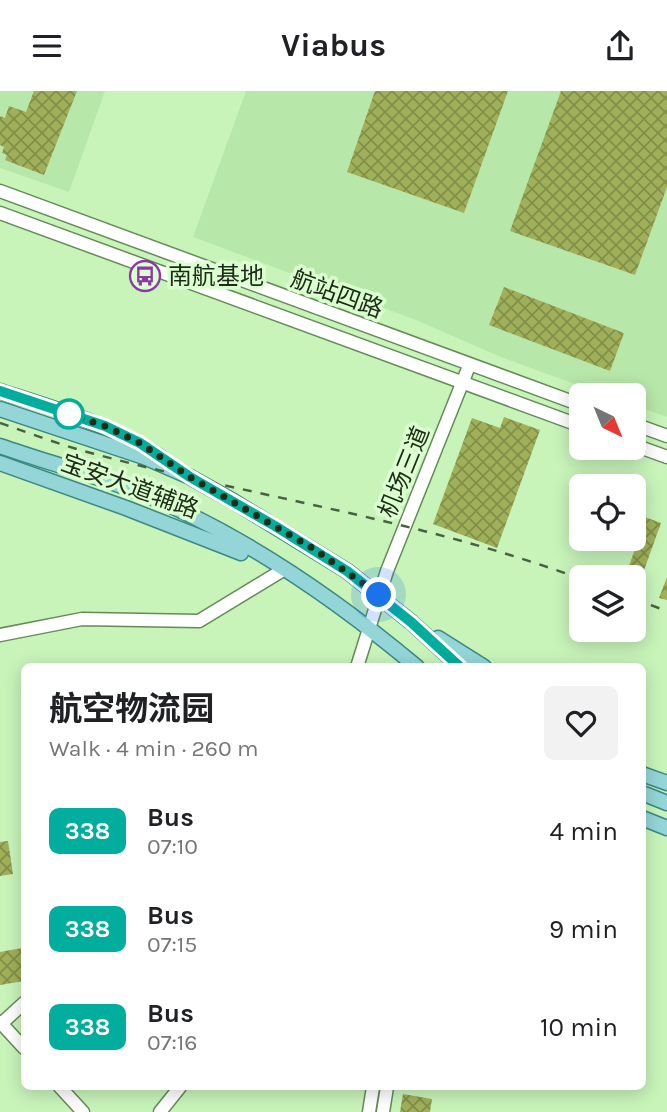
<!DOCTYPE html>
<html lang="en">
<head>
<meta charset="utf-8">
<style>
	:root { --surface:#fff; --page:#f2f2f2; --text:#202124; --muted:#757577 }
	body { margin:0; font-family:Karla,"Noto Sans SC",sans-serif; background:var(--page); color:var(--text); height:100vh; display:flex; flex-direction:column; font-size:26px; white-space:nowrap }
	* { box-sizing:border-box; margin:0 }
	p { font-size:23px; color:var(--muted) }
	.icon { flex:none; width:38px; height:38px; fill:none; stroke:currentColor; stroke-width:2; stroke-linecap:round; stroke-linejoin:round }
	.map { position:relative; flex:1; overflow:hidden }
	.sheet { position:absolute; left:21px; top:572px; width:625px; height:427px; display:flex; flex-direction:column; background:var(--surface); border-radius:10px; box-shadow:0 4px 18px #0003 }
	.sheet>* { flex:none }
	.badge { padding:0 14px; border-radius:10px; font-size:24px; line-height:46px }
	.needle { width:46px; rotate:137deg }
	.tools { position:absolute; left:569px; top:292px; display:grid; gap:14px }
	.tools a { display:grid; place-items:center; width:77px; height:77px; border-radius:10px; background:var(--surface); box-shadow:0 4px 18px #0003; font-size:35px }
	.you { position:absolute; width:35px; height:35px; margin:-18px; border:5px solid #fff; border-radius:50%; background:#1a73e8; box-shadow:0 0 0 10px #1a73e833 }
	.map>.badge { position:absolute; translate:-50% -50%; box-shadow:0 0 0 4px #fff }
	.round { display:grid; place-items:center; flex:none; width:74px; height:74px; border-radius:10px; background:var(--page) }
	.overview { display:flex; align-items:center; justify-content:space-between; height:119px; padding:0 28px }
	h1 { font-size:33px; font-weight:700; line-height:52px }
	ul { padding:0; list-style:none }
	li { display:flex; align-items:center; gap:21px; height:98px; padding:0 28px }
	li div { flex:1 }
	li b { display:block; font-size:26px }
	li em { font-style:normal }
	li .badge { min-width:77px; font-weight:700; text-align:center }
	header { display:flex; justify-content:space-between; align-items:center; height:91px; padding:0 28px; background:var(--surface); font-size:32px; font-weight:700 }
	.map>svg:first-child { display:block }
	.built { fill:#b8e8a9 }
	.building { fill:url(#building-cross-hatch) }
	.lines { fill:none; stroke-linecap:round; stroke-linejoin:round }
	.minor-casing { stroke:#638b56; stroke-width:15 }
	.major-casing { stroke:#3c8883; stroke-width:17 }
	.minor { stroke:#fff; stroke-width:12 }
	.major { stroke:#94d6d8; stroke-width:14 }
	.rail { stroke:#496141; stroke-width:2.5; stroke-dasharray:9 9; stroke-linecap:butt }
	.line-casing { stroke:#fff; stroke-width:16 }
	.line { stroke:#01ad9c; stroke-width:10 }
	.walk { stroke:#1c2c16; stroke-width:7; stroke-dasharray:0 12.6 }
	.stop-dot { fill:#fff; stroke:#01ad9c; stroke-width:3.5 }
	.labels { text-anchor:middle; stroke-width:7; stroke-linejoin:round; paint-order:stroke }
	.poi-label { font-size:24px; fill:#1c2c16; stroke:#dbffd0; text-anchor:start }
	.street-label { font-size:24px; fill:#1c2c16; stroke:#dbffd0 }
</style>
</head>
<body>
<header><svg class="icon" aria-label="menu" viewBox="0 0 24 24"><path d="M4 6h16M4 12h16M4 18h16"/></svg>Viabus<svg class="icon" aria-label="share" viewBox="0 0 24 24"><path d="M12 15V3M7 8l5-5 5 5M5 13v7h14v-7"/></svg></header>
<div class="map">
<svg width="667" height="1021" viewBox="0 0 667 1021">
	<defs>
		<pattern id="building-cross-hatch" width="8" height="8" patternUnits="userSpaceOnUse" patternTransform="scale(1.75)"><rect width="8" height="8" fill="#a0b05a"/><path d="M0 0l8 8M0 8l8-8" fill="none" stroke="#828f49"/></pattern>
	</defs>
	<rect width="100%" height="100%" fill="#c8f4ba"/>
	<g class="built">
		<path d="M0 0H105L69 101 0 77Z"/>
		<path d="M246 0H667V326L634 314V304H605L503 267 416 229 193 146Z"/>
	</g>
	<g class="building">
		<path d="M34 0H77L44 84 5 69 7 64 2 62 4 56 0 54V25L5 27 9 15 26 21Z"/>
		<path d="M375 0H508L464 122 347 81Z"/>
		<path d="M561 0H667V96L635 184 510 140Z"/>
		<path d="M504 196 624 242 610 280 489 234Z"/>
		<path d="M504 326 540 339 497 457 433 433 472 327 500 337Z"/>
		<path d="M634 422 661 432 639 493 634 491V486H625L639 447 634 445Z"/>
		<path d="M667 486V509L659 507Z"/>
		<path d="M8 750 13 783 0 785V751Z"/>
		<path d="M22 857 24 890 0 894V861Z"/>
		<path d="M403 1003 432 1008 430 1021H400Z"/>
	</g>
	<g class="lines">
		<g class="minor-casing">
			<g id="minor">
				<path d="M0 100 581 314"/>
				<path d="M0 122 581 335"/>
				<path d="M634 333 667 345"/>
				<path d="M634 354 667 366"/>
				<path d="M0 544 82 528 199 530 283 479"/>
				<path d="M357 576 387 480 469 275"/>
				<path d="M0 931 24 957"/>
				<path d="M2 932 24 912"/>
				<path d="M60 996 83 1021"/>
				<path d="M160 1021 180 996"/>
				<path d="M369 1021 373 996"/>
				<path d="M383 1021 387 996"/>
			</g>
		</g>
		<g class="major-casing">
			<g id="major">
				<path d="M0 300C55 318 111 333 160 366"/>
				<path d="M0 318 144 366 190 386 233 410 347 480 411 531 460 576"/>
				<path d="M0 355C55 374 113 389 167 413 255 453 343 514 417 576"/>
				<path d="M0 372 126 417 241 462"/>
				<path d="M438 547 484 576"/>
				<path d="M642 683 667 692"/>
				<path d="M642 702 667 712"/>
				<path d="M642 727 667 737"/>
			</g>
		</g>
		<use href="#minor" class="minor"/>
		<use href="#major" class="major"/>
		<g class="rail">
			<path d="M0 332C30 342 60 354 91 362 254 406 422 429 581 488"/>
			<path d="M634 508 667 520"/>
		</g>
	</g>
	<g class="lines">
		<g class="line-casing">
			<path id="line" d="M0 300 105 335 140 352 190 386 275 435 347 480 411 531 460 576"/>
		</g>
		<use href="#line" class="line"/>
		<path class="walk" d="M69 323 105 335 140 352 190 386 314 458 379 504"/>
	</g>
	<defs>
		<g id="bus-ring" transform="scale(1.575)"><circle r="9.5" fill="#dbffd0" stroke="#8d38a5" stroke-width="1.5"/><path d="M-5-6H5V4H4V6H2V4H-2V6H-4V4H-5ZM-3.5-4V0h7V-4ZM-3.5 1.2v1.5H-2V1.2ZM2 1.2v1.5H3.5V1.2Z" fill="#8d38a5"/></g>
	</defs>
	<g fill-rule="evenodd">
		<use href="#bus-ring" x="145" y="185"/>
	</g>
	<circle class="stop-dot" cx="69" cy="323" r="14"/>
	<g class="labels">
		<g class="poi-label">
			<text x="168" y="193">南航基地</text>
		</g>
		<g class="street-label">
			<text transform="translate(337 203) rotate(20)" y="8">航站四路</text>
			<text transform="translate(404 381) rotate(-68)" y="8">机场三道</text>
			<text transform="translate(130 395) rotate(20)" y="8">宝安大道辅路</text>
		</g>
	</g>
</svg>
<div class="tools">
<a><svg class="needle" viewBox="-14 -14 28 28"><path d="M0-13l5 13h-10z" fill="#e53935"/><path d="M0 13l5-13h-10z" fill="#757577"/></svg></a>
<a><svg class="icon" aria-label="locate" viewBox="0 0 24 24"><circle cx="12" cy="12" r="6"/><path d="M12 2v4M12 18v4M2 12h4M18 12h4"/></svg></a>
<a><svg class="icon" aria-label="layers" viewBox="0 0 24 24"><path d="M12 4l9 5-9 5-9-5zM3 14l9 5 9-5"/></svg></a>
</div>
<div class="you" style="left:379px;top:504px"></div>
<section class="sheet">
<div class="overview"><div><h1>航空物流园</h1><p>Walk · 4 min · 260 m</p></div><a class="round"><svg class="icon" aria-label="heart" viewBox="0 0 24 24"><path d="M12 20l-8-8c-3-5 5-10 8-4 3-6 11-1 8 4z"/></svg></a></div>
<ul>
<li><span class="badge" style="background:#01ad9c;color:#fff">338</span><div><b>Bus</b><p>07:10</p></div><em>4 min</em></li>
<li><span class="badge" style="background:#01ad9c;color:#fff">338</span><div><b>Bus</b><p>07:15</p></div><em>9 min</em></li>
<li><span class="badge" style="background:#01ad9c;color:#fff">338</span><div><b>Bus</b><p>07:16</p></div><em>10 min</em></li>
</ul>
</section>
</div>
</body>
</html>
